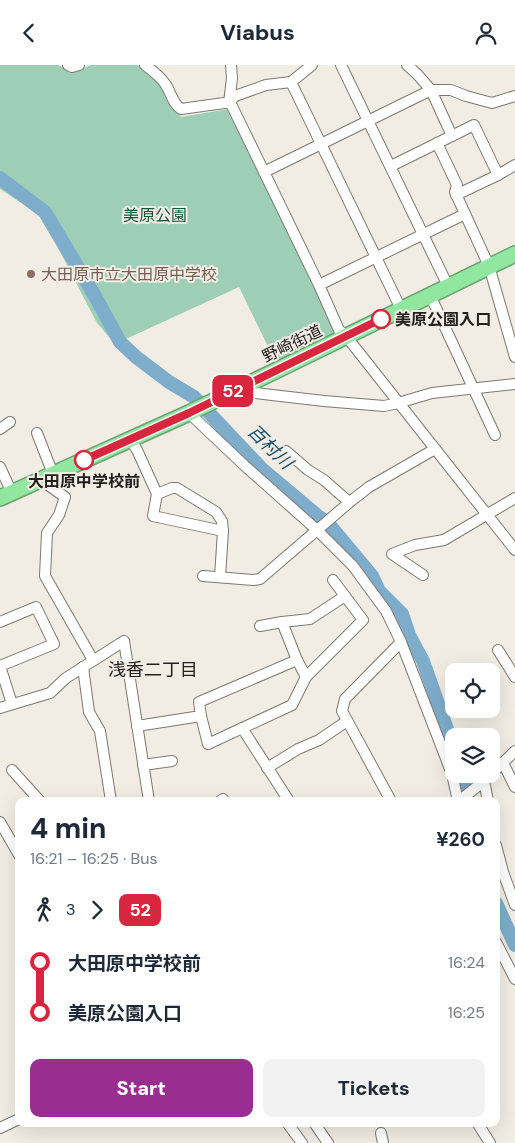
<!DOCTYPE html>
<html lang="en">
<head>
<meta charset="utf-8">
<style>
	:root { --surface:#fff; --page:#f2f2f3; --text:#1f2937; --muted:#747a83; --accent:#992e90 }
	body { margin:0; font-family:"DM Sans","Noto Sans JP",sans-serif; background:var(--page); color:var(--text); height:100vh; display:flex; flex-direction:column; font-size:19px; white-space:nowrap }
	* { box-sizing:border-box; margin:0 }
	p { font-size:16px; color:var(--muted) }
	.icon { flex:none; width:28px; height:28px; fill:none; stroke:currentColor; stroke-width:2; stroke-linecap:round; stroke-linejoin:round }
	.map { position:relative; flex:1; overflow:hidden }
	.drawer { position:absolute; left:15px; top:732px; width:485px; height:330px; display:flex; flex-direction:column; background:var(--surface); border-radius:10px; box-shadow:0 5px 20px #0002 }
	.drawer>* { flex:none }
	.badge { padding:0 10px; border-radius:8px; font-size:18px; line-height:32px }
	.tools { position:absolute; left:445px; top:598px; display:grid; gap:10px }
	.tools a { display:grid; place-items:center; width:55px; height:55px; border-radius:10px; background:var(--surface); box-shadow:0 5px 20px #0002; font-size:25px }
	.map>.badge { position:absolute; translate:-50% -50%; box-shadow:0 0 0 2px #fff }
	.legs { display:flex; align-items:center; gap:8px; height:55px; padding:0 15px; font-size:16px }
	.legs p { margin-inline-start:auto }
	.overview { display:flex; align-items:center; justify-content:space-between; height:85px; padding:0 15px }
	h1 { font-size:28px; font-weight:800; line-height:38px }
	.action { display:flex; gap:10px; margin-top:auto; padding:10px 15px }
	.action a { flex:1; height:58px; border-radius:10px; background:var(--accent); color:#fff; font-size:20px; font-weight:800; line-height:58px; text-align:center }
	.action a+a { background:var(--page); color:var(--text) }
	ul { padding:0 15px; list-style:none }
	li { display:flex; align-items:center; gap:18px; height:50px; font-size:19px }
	li i { display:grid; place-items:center; width:8px; height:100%; margin:0 6px; background:currentColor }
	li i::after { content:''; width:12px; height:12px; margin:-6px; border:4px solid; border-radius:50%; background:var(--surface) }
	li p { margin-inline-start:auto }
	li:first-child i { background:linear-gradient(#0000 50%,currentColor 0) }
	li:last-child i { background:linear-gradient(currentColor 50%,#0000 0) }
	header { display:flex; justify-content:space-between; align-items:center; height:65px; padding:0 15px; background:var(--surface); font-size:22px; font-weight:800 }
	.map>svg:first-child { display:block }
	.green { fill:#9eceb6 }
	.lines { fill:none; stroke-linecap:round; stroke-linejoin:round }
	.river { stroke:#7dadcb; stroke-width:14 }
	.minor-casing { stroke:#7d7971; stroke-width:12 }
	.highway-casing { stroke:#6aa272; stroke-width:18 }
	.minor { stroke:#fff; stroke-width:10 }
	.highway { stroke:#91e7a0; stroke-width:15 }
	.line-1-casing { stroke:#fff; stroke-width:11 }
	.line-1 { stroke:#d7263d; stroke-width:8 }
	.education-dot { fill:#8d6e63; stroke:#f1ede4; stroke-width:2 }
	.stop-1-dot { fill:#fff; stroke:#d7263d; stroke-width:2.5 }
	.labels { text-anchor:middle; stroke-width:4; stroke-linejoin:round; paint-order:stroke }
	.park-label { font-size:16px; fill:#13553b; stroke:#f1ede4 }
	.education-label { font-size:16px; fill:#785e54; stroke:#f1ede4; text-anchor:start }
	.stop-label { font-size:16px; font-weight:bold; fill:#23211e; stroke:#f1ede4; text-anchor:start }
	.street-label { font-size:16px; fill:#23211e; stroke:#f1ede4 }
	.water-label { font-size:18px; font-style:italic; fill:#104c6b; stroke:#f1ede4 }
	.neighbourhood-label { font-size:18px; fill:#23211e; stroke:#f1ede4 }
</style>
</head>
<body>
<header><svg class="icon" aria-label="back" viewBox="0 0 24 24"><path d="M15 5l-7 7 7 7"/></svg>Viabus<svg class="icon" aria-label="person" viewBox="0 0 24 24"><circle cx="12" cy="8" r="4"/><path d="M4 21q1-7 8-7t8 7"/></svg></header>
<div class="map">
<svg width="515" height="1078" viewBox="0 0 515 1078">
	<rect width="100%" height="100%" fill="#f1ede4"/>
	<path class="green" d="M0 0H58L67 4H82L90 0H137C156 9 169 35 181 52L228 44 232 48 323 238 325 247 335 269 276 298 239 222 115 279 97 258 59 185 38 149 0 124Z"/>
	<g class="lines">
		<g class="river">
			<path d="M0 113 45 147 95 231 120 277 136 292 169 317 194 332 262 404 319 452 327 457 372 511 379 526 402 549 409 570 423 596 454 684"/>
			<path d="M461 709 468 736"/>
			<path d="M496 838 515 880"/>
		</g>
		<g class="minor-casing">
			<g id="minor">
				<path d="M68 0 72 2 79 0"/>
				<path d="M145 0C153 6 161 12 166 20 171 28 173 39 181 44L224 38H229"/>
				<path d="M231 0 232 13 229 38 232 41 319 220 339 265 346 271 515 485"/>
				<path d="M341 0 448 221"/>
				<path d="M407 0 417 9 431 25 452 71"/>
				<path d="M291 17 401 244"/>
				<path d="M229 38 235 31 266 20 291 17 312 0"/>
				<path d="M437 78 457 120 455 127 489 201 515 292"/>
				<path d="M391 101 474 60 498 110"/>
				<path d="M264 107 431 25H451L466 31 492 38 515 31"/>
				<path d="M456 130 498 110 515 100"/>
				<path d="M319 220 465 149"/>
				<path d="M430 230 495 370"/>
				<path d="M242 322 256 328 272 330 324 336 384 341 398 338 432 328 515 319"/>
				<path d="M189 348 245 401 317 465 353 501 386 546 401 577 452 709 458 736"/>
				<path d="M0 364 10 357"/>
				<path d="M37 368 53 409"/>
				<path d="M130 374 137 385 157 429 153 451 223 466"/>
				<path d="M286 386 308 405 324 415 349 437"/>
				<path d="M0 402 12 428"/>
				<path d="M41 415 65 432 59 450 47 468 45 511 93 595"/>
				<path d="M157 429 172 423H177L216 447 222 456 223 466 220 512"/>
				<path d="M423 510 392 489 415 480 444 475 515 433"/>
				<path d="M203 511 253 515 260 514 351 436 369 422 435 384"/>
				<path d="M0 557 36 542 54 579 0 601"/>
				<path d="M260 561 282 557"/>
				<path d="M498 585 515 612"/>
				<path d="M297 595 282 557 310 554 345 531"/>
				<path d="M0 601 12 639"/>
				<path d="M83 602 89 647 100 666 111 736"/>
				<path d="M0 643 50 628 66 613 124 576 149 736"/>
				<path d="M201 651 208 679 292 640 306 612"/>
				<path d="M137 661 201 651 199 637 297 595 306 612 363 555 333 515"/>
				<path d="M242 663 289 736"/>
				<path d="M503 698 515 722"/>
				<path d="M143 700 172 696"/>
				<path d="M267 703 298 684 319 675 347 656"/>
				<path d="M12 705 40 736"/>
				<path d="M484 716 488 736"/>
				<path d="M220 736 223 734 224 736"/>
				<path d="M391 736 342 646 345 634 401 577"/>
				<path d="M459 736 484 716 515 686"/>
				<path d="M0 757 19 790"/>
				<path d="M496 780 503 807 515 840"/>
				<path d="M496 877 515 914"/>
				<path d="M288 1059 302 1078"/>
				<path d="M315 1059 328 1078"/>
				<path d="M478 1059 490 1078"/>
				<path d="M0 1063 19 1054"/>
				<path d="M381 1068 383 1078"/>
			</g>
		</g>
		<g class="highway-casing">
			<path id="highway" d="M0 433 189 348 515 189"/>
		</g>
		<use href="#minor" class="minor"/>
		<use href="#highway" class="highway"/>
	</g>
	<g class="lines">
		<g class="line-1-casing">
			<path id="line-1" d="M84 395 189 348 381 254"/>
		</g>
		<use href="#line-1" class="line-1"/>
	</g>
	<circle class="education-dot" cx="31" cy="209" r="5"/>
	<g class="stop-1-dot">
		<circle cx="381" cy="254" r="9"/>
		<circle cx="84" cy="395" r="9"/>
	</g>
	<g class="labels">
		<g class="park-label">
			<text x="155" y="156">美原公園</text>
		</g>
		<g class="education-label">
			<text x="41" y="215">大田原市立大田原中学校</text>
		</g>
		<g class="stop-label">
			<text x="395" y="260">美原公園入口</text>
			<text x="84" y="422" text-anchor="middle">大田原中学校前</text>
		</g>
		<g class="street-label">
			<text transform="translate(292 278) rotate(-26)" y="6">野崎街道</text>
		</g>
		<g class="water-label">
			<text transform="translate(270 382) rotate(44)" y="6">百村川</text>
		</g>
		<g class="neighbourhood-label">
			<text x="153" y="611">浅香二丁目</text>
		</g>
	</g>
</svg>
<div class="tools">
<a><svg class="icon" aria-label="locate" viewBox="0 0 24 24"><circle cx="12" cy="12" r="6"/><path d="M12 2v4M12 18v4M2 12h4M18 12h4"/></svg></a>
<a><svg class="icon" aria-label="layers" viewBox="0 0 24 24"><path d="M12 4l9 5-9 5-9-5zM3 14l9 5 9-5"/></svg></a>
</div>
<b class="badge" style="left:233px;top:326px;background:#d7263d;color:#fff">52</b>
<section class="drawer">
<div class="overview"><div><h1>4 min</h1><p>16:21 – 16:25 · Bus</p></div><b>¥260</b></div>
<div class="legs"><svg class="icon" aria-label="walk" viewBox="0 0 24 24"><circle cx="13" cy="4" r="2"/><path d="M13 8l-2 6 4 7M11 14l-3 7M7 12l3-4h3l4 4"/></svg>3<svg class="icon" aria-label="forward" viewBox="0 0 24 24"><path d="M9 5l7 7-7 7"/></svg><b class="badge" style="background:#d7263d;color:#fff">52</b></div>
<ul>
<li><i style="color:#d7263d"></i><b>大田原中学校前</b><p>16:24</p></li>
<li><i style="color:#d7263d"></i><b>美原公園入口</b><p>16:25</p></li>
</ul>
<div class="action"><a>Start</a><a>Tickets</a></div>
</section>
</div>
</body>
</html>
